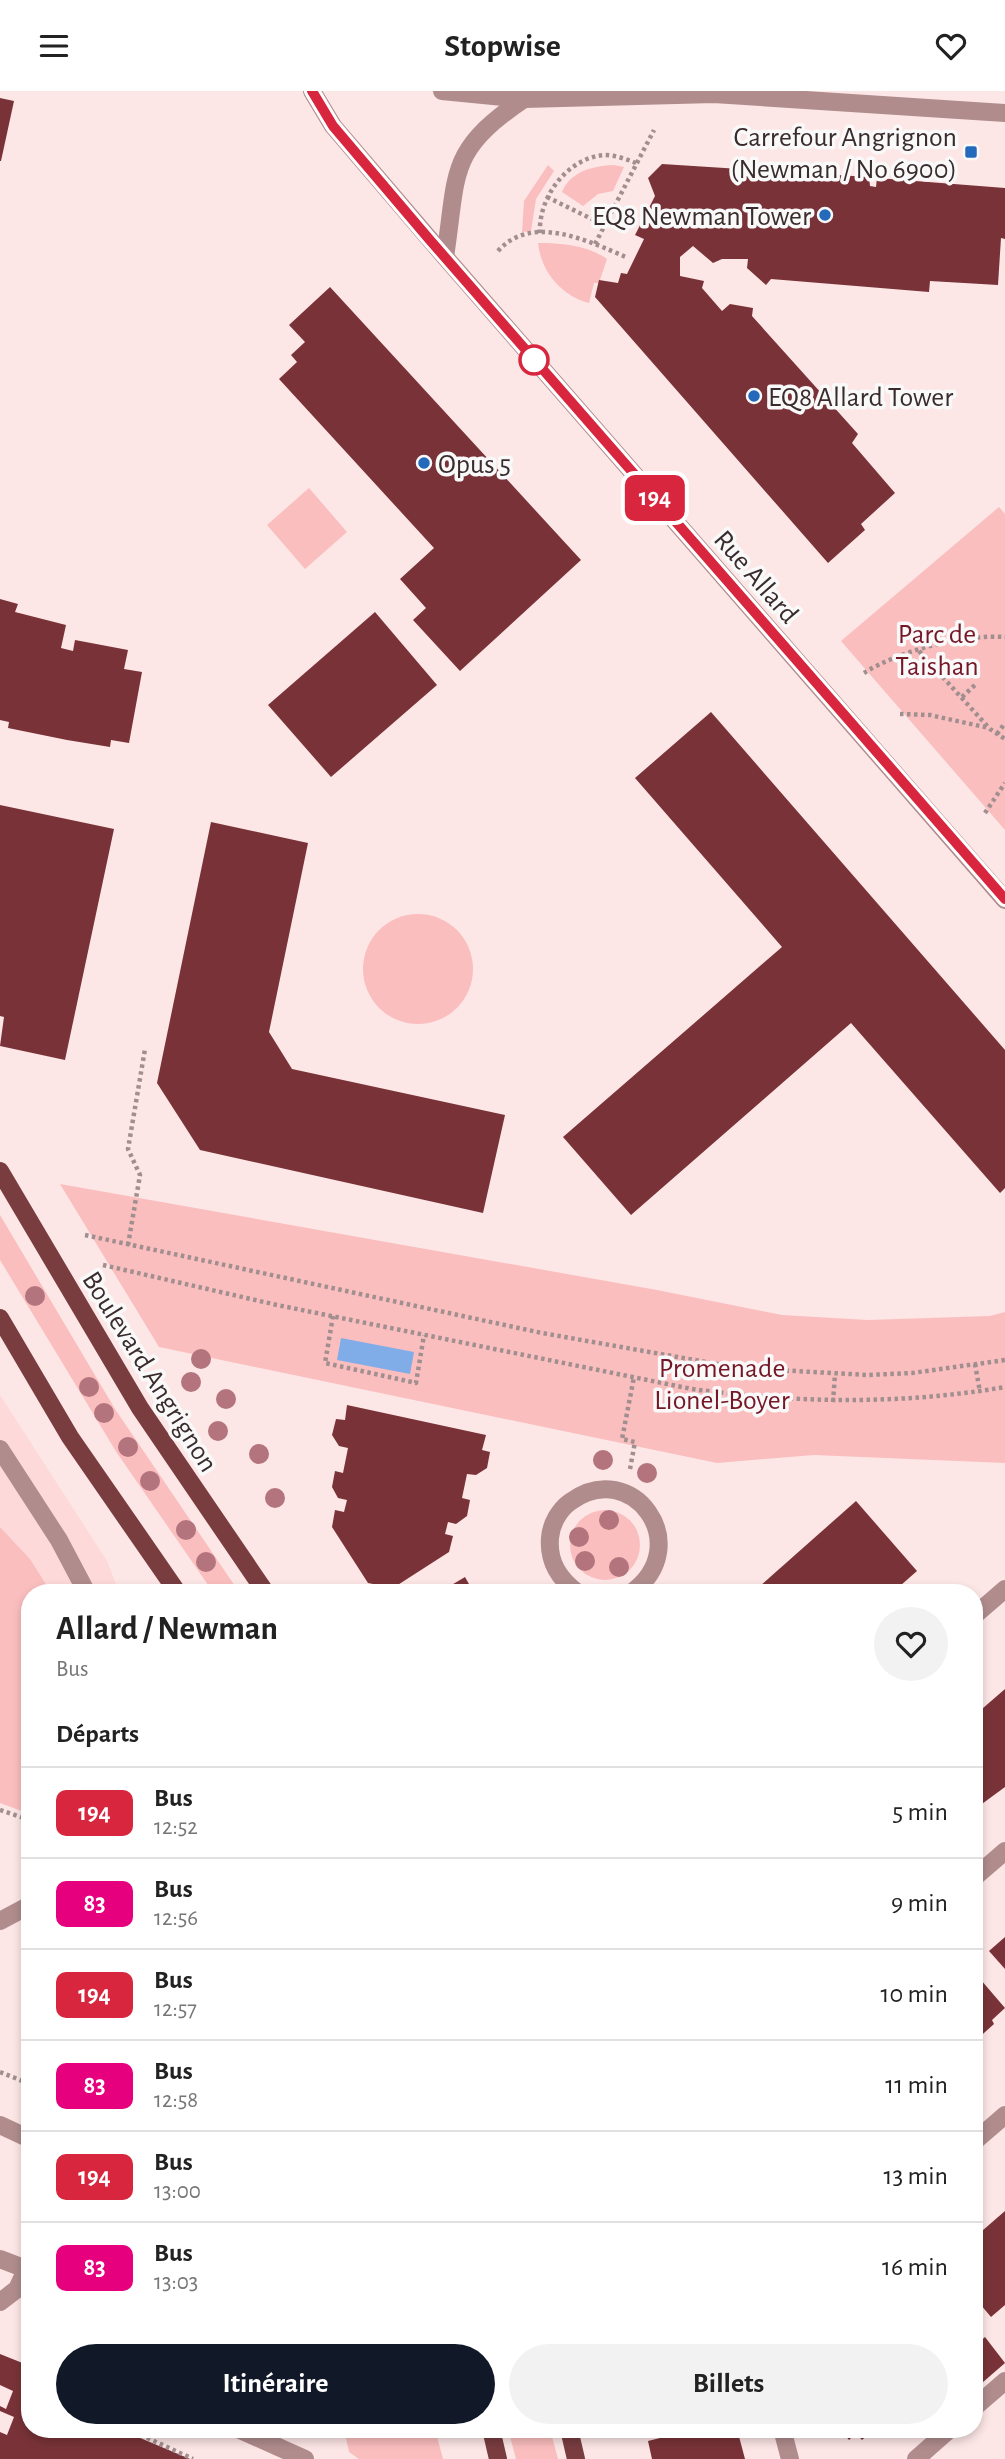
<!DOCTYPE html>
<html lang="fr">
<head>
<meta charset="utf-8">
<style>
	:root { --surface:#fff; --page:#f2f2f2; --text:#222; --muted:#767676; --line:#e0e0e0; --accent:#111827 }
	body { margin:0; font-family:"Alegreya Sans",sans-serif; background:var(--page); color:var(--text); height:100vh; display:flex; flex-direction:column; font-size:26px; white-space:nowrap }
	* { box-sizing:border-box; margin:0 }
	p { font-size:23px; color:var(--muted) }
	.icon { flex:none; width:38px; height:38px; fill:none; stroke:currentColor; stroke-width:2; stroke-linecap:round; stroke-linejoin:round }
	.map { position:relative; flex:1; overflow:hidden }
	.drawer { position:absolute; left:21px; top:1493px; width:962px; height:854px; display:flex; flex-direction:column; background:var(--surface); border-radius:28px; box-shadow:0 4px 10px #0003 }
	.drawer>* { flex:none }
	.badge { padding:0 14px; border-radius:10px; font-size:24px; line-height:46px }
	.map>.badge { position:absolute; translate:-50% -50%; box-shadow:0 0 0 4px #fff }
	h2 { padding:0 35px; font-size:26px; line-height:63px }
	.round { display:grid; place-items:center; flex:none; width:74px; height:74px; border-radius:37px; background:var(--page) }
	.head { display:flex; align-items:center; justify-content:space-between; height:119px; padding:0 35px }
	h1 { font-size:33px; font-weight:700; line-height:52px }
	.button { display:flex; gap:14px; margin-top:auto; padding:14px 35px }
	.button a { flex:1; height:80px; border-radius:42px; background:var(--accent); color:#fff; font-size:28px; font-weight:700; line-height:80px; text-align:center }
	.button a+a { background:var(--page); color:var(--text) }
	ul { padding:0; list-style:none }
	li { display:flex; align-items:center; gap:21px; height:91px; padding:0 35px; border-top:2px solid var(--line) }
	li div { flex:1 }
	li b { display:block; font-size:26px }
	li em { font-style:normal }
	li .badge { min-width:77px; font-weight:700; text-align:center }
	header { display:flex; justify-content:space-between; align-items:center; height:91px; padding:0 35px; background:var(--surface); font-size:32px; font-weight:700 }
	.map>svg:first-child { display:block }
	.built { fill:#fed9d9 }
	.green { fill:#fbbebf }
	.water { fill:#80ade8 }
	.building { fill:#793338 }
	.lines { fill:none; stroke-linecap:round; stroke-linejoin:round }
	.path { stroke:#a18f8f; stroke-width:4.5; stroke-dasharray:3.5 3.5; stroke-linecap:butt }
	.minor { stroke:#b08c8d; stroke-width:18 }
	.major { stroke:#793d40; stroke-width:18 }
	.tree { fill:#b3747d }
	.line-casing { stroke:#fff; stroke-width:16 }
	.line { stroke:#d7263d; stroke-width:10 }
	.poi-dot { fill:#256aba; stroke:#f9f9f9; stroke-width:2.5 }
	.stop-dot { fill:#fff; stroke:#d7263d; stroke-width:3.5 }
	.labels { text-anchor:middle; stroke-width:7; stroke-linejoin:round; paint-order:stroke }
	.poi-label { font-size:28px; fill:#3a2c2c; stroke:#f9f9f9; text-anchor:end }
	.street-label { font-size:28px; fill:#3a2c2c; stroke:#f9f9f9 }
	.park-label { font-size:28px; fill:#761727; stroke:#f9f9f9 }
</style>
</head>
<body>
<header><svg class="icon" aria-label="menu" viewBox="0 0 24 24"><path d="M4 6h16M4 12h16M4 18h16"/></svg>Stopwise<svg class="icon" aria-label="heart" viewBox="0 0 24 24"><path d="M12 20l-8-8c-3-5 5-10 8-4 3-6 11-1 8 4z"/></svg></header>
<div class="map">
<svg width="1005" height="2368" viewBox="0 0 1005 2368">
	<rect width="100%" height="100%" fill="#fde6e6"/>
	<path class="built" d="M0 1304 107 1470 119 1501H51L30 1468 0 1436Z"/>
	<g class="green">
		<path d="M548 74 554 80 536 108 531 140 522 141 524 110Z"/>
		<path d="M614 74 624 76 613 100 598 103 583 115 562 101C571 80 593 75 614 74Z"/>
		<path d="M538 152C562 152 587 154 607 168L599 192H594L589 212C562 205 541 181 538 152Z"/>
		<path d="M309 397 347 441 305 478 267 434Z"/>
		<path d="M999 416 1005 423V739L841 550Z"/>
		<circle cx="418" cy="878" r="55"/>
		<path d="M60 1093 657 1199 782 1224 868 1229 990 1225 1005 1221V1372L814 1364 717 1372 159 1256Z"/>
		<path d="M0 1124 115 1318 239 1501H213L117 1362 0 1169Z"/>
		<circle cx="605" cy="1454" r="35"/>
		<path d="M0 1436 30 1468 51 1501 30 1502V1723L0 1712Z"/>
		<path d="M344 2338H435L443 2368H359L349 2361Z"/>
		<path d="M508 2338H550L558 2368H516Z"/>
	</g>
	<path class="water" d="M341 1247 414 1261 410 1283 337 1269Z"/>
	<g class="building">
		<path d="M0 7 14 10 1 70H0Z"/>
		<path d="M662 73 869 86 870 95 876 96 877 87 1005 97V148L1001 147 998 194 930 190 929 201 771 188 766 194 747 177 748 168H722L713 172 693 155 680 166V185L704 190 702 197 722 220 730 213 753 217 752 225 858 343 852 352 895 402 861 433 865 439 828 472 595 206 599 189 618 192 621 182 627 183 644 148 635 144 655 105 648 87Z"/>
		<path d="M330 196 581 469 460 580 413 529 426 517 400 488 434 457 279 288 297 271 291 264 305 251 289 234Z"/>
		<path d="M0 508 18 513 15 521 66 534 61 557 73 560 75 549 128 559 124 578 142 581 129 652 111 649 110 656 67 649 8 637 9 631 0 629Z"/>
		<path d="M375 521 437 594 331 686 268 614Z"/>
		<path d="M711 621 1005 959V1097L1000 1102 851 932 631 1124 563 1046 782 856 635 687Z"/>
		<path d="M0 714 114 738 65 969 0 955 4 926 0 925Z"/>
		<path d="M211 731 308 752 269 941 292 978 505 1024 483 1122 200 1059 157 992Z"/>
		<path d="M347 1314 486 1344 482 1359 490 1361 487 1377 476 1384 467 1383 462 1407 470 1409 467 1425 456 1433 448 1431 445 1443 453 1445 449 1461 393 1497 368 1492 332 1436 335 1419 344 1421 347 1409 338 1407 332 1396 335 1380 343 1382 348 1357 339 1355 332 1344 336 1328 345 1329Z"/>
		<path d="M856 1410 917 1480 892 1502H752Z"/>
		<path d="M465 1486 474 1502H438Z"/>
		<path d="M1005 1598V1696L975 1718V1624Z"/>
		<path d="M1005 1846V1878L989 1860Z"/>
		<path d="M975 1882 1005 1917 992 1929 994 1933 975 1950Z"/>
		<path d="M1005 2120V2214L991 2226 975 2207V2146Z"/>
		<path d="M985 2246 1005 2272 975 2298V2255Z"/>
		<path d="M0 2263 30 2275V2338H119L190 2368H0V2341L7 2344 14 2326 0 2320V2315L6 2318 13 2300 0 2294Z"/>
		<path d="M712 2338H737L745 2368H652L648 2350 692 2339 693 2343Z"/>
		<path d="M840 2338H874L862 2349 856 2342 849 2349Z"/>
	</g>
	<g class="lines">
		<g class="path">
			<path d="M547 106 604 134"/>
			<path d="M540 142C538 107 567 67 604 64 615 64 626 68 636 72"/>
			<path d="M595 153 654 39"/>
			<path d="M498 160C532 122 588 150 626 166"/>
			<path d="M919 560 990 638 1005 648"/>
			<path d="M864 582C899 560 962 543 1005 546"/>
			<path d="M962 606 975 594"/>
			<path d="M900 623 930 624 989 637"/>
			<path d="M997 643 1005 632"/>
			<path d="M985 722 1005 692"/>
			<path d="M85 1144 542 1242 740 1277 868 1284 912 1282 1005 1269"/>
			<path d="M128 1154 140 1084 128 1058 145 958"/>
			<path d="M103 1174 277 1214 692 1298C797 1312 900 1314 1005 1296"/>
			<path d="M333 1225 325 1272 416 1292 424 1244"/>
			<path d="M975 1273 980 1301"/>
			<path d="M833 1311 835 1283"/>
			<path d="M630 1378 635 1351 622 1348 634 1286"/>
			<path d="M0 1719 30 1729"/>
			<path d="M0 1981 30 1993"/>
			<path d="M128 2338 193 2368"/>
		</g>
		<g class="minor">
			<path d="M312 0 333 35 445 166 1005 809"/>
			<path d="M442 0 524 8 714 3 1005 22"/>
			<path d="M445 166C458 81 447 60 524 8"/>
			<path d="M0 1358 59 1449 87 1502"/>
			<path d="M578 1502C559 1488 548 1471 550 1447 551 1433 559 1419 570 1411 632 1365 697 1455 631 1502"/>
			<path d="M975 1524 1005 1498"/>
			<path d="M975 1786 1005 1760"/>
			<path d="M0 1830 30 1814"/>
			<path d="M0 2034 30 2048"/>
			<path d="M975 2050 1005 2024"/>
			<path d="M0 2168 26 2178"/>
			<path d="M0 2211 17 2198 30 2170"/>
			<path d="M975 2316 1005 2290"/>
			<path d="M238 2338 305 2368"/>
			<path d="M782 2338 790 2368"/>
			<path d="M916 2368 950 2338"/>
		</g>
		<g class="major">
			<path d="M0 1080 140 1317 266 1502"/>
			<path d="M0 1227 70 1346 178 1502"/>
			<path d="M491 2338 498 2368"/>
			<path d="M569 2338 576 2368"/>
		</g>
	</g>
	<g class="tree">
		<circle cx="35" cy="1205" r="10"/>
		<circle cx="201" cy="1268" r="10"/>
		<circle cx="191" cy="1291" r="10"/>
		<circle cx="89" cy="1296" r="10"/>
		<circle cx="226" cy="1308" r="10"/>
		<circle cx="104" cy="1322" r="10"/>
		<circle cx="218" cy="1340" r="10"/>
		<circle cx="128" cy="1356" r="10"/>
		<circle cx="259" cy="1363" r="10"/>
		<circle cx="603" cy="1369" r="10"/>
		<circle cx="647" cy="1382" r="10"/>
		<circle cx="150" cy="1390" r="10"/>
		<circle cx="275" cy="1407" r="10"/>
		<circle cx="609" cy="1429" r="10"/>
		<circle cx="186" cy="1439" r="10"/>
		<circle cx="579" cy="1446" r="10"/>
		<circle cx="585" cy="1470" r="10"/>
		<circle cx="206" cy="1471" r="10"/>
		<circle cx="619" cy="1476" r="10"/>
	</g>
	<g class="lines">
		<g class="line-casing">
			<path id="line" d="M312 0 333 35 429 148 1005 808"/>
		</g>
		<use href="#line" class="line"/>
	</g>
	<g class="poi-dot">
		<rect x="964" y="54" width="14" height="14" rx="3.5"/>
		<circle cx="825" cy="124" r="7"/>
		<circle cx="754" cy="305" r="7"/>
		<circle cx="424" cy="372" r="7"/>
	</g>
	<circle class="stop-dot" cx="534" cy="269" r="14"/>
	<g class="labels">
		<g class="poi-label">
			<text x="957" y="55">Carrefour Angrignon<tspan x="957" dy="32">(Newman / No 6900)</tspan></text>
			<text x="811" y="134">EQ8 Newman Tower</text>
			<text x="768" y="315" text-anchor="start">EQ8 Allard Tower</text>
			<text x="438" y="382" text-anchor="start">Opus 5</text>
		</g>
		<g class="street-label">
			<text transform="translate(757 485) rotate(49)" y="10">Rue Allard</text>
			<text transform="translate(151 1280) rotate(58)" y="10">Boulevard Angrignon</text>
		</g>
		<g class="park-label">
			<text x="937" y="552">Parc de<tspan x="937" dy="32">Taishan</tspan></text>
			<text x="722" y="1286">Promenade<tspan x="722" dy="32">Lionel-Boyer</tspan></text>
		</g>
	</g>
</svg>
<b class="badge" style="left:655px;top:407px;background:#d7263d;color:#fff">194</b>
<section class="drawer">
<div class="head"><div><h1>Allard / Newman</h1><p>Bus</p></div><a class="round"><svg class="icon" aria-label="heart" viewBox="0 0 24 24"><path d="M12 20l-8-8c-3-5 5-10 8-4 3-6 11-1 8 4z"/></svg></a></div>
<h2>Départs</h2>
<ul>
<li><span class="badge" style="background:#d7263d;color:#fff">194</span><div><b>Bus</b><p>12:52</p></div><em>5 min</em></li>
<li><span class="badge" style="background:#e6007e;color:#fff">83</span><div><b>Bus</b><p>12:56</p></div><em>9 min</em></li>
<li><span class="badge" style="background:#d7263d;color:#fff">194</span><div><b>Bus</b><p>12:57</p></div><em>10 min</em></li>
<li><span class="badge" style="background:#e6007e;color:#fff">83</span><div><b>Bus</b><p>12:58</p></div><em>11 min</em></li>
<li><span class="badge" style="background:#d7263d;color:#fff">194</span><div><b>Bus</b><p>13:00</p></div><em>13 min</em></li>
<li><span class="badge" style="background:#e6007e;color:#fff">83</span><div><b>Bus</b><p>13:03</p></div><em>16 min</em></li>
</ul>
<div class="button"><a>Itinéraire</a><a>Billets</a></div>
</section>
</div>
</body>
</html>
